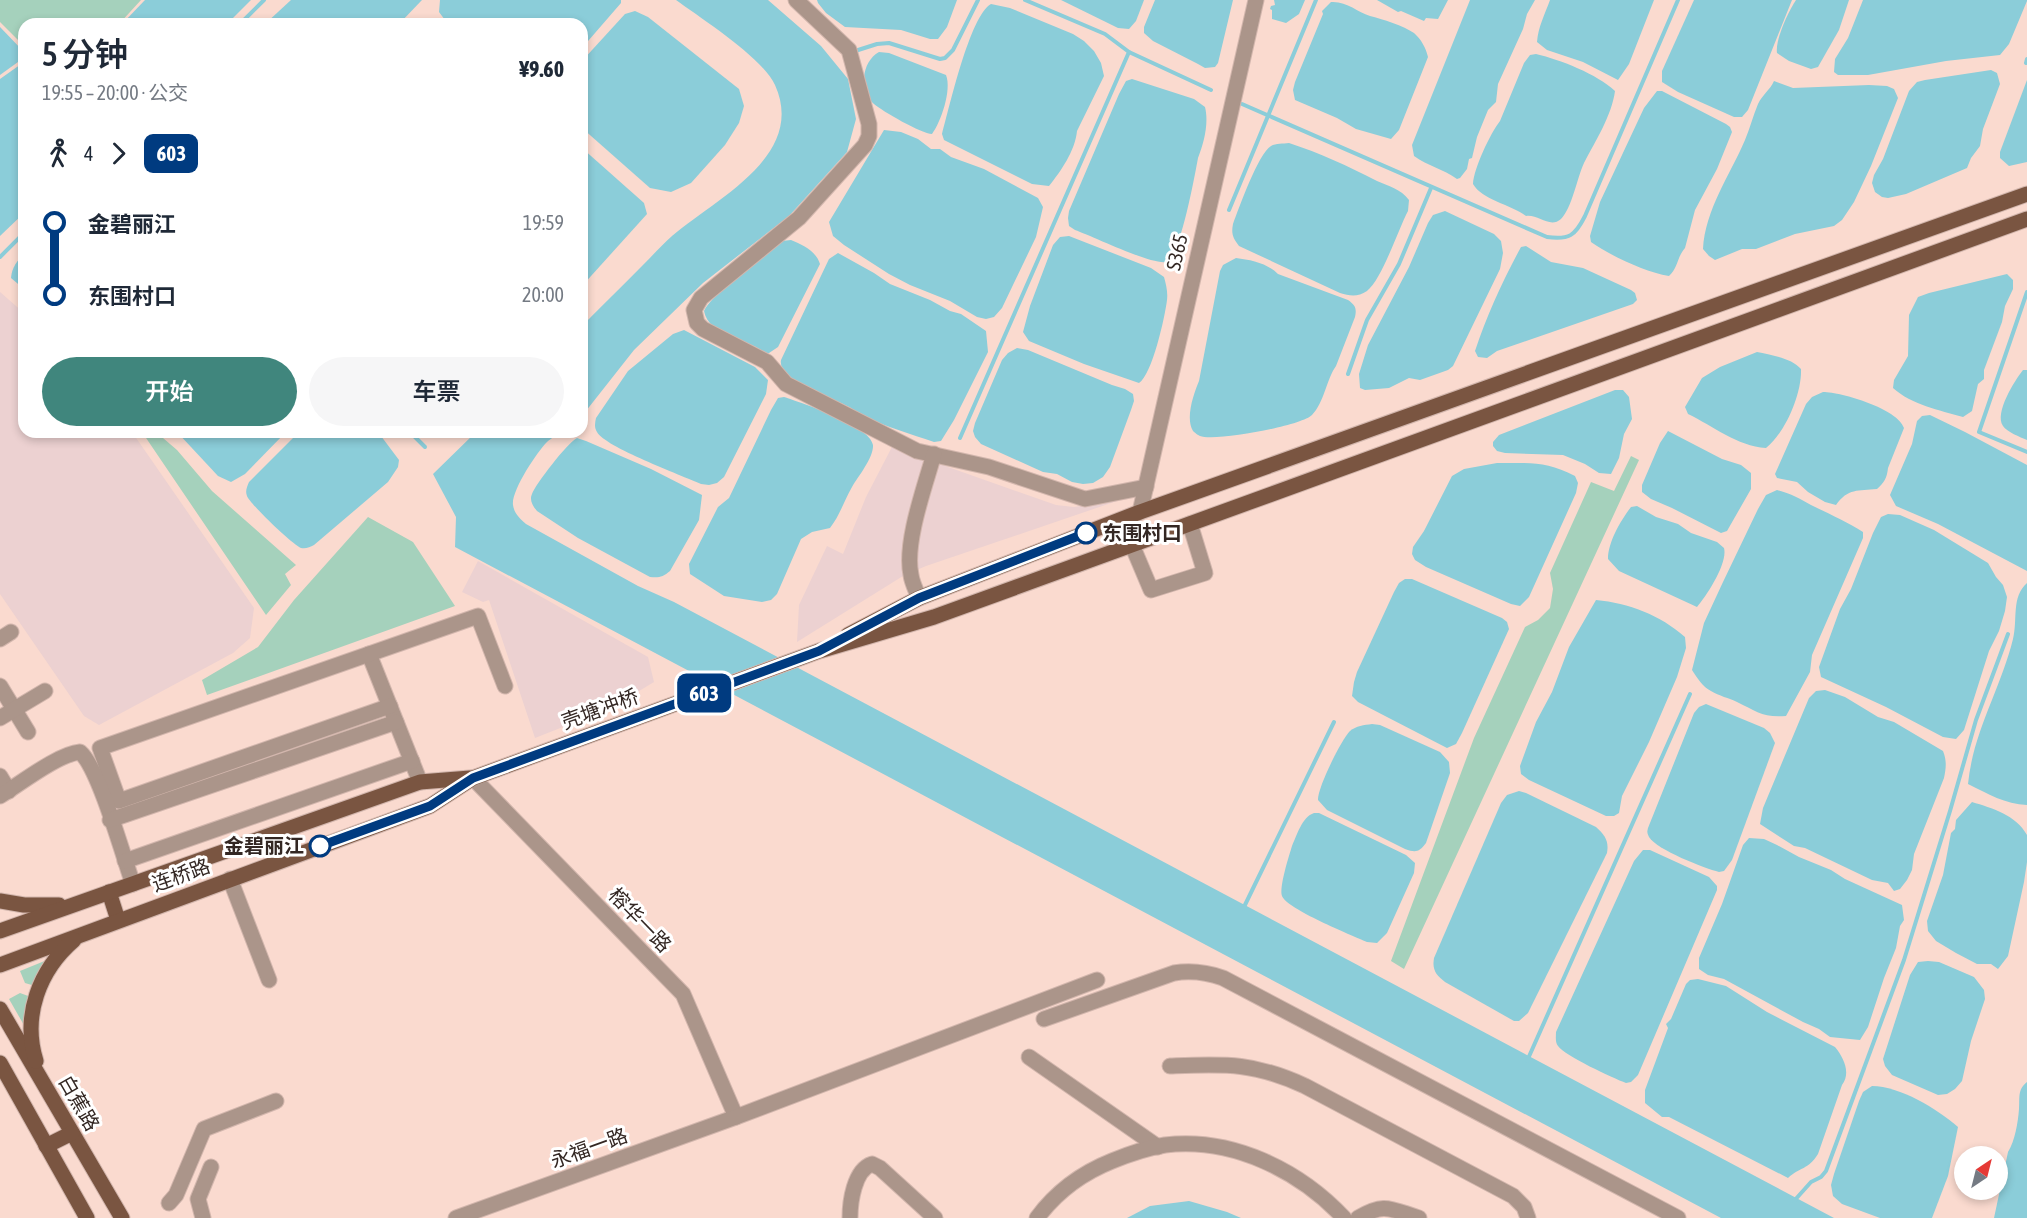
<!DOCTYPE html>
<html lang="zh">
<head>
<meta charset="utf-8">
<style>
	:root { --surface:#fff; --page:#f6f6f7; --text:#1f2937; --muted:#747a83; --accent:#40867d }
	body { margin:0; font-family:"Asap Condensed","Noto Sans SC",sans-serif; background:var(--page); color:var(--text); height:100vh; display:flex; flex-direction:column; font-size:22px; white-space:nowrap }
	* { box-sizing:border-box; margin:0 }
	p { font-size:20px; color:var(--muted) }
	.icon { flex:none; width:33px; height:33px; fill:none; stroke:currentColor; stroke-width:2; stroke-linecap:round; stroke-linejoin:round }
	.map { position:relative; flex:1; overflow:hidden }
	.panel { position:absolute; left:18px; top:18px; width:570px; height:420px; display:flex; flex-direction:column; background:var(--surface); border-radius:18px; box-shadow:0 3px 9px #0003 }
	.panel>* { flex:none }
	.badge { padding:0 12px; border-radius:9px; font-size:21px; line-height:39px }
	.needle { width:39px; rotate:35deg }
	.fabs { position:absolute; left:1954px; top:1146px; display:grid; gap:12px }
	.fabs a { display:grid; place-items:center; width:54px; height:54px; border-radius:50%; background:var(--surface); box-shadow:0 3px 9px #0003; font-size:30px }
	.map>.badge { position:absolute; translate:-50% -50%; box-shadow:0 0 0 3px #fff }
	.legs { display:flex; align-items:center; gap:9px; height:66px; padding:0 24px; font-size:20px }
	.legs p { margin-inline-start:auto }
	.head { display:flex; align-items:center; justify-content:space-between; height:102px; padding:0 24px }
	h1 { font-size:33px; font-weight:600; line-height:45px }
	.primary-button { display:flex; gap:12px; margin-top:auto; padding:12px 24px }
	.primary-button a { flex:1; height:69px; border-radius:36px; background:var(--accent); color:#fff; font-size:24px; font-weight:600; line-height:69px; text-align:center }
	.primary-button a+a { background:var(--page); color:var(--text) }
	ul { padding:0 24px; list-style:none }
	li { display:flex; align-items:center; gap:21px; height:72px; font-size:22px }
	li i { display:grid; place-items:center; width:9px; height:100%; margin:0 8px; background:currentColor }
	li i::after { content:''; width:15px; height:15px; margin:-8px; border:4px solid; border-radius:50%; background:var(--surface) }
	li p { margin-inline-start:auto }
	li:first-child i { background:linear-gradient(#0000 50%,currentColor 0) }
	li:last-child i { background:linear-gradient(currentColor 50%,#0000 0) }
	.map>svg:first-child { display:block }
	.industrial { fill:#ecd1d1 }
	.green { fill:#a5d1bc }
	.water { fill:#8bcdd9 }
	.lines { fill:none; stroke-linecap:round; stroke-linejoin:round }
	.stream { stroke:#8bcdd9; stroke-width:4 }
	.minor-casing { stroke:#d2b6ad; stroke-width:17 }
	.major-casing { stroke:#d2b6ad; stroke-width:17 }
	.minor { stroke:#ab958a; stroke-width:15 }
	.major { stroke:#7a5541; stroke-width:15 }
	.line-1-casing { stroke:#fff; stroke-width:14 }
	.line-1 { stroke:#003b80; stroke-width:9 }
	.stop-1-dot { fill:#fff; stroke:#003b80; stroke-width:3 }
	.labels { text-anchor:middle; stroke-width:6; stroke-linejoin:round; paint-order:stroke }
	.street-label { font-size:20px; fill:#332723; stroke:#fff }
	.stop-label { font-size:20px; font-weight:bold; fill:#332723; stroke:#fff; text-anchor:start }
</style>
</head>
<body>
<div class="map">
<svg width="2027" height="1218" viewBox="0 0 2027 1218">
	<rect width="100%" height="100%" fill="#fadacf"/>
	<g class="industrial">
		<path d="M0 292 24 313V432H132L254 608 250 638 233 653 99 725 84 716 0 594Z"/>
		<path d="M894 443 948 467 1056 505 1074 507 1120 500 926 566 903 576 797 642 799 605 827 546 843 554 866 497Z"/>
		<path d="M478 561 648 657 654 682 611 708 535 738 489 600 483 602 462 592Z"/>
	</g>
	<g class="green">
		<path d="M0 0H141L119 24H24V46L0 22Z"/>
		<path d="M142 432H156L177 450 212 491 296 565 285 574 291 585 266 615Z"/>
		<path d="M1631 456 1639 460 1404 969 1391 961 1474 738 1525 627 1538 620 1550 608 1553 589 1550 573 1591 482 1614 491Z"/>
		<path d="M368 517 413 542 455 606 207 695 202 680 258 647 294 600Z"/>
		<path d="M47 960 35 986 25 983 20 971Z"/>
		<path d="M20 993 31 997 25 1027 9 999Z"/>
	</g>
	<g class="water">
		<path d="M145 0H251L227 24H122Z"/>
		<path d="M291 0H422L399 24H265Z"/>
		<path d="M440 0H621V3L582 48V24H448L439 12Z"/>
		<path d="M676 0H768L821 46 848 79 856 119 847 152 789 216 703 283 634 350 582 416V326C602 306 623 285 643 265 653 255 662 245 672 236 715 199 807 156 775 85 763 58 702 19 676 0Z"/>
		<path d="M817 0H957L947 27 938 39H930L901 30 845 27 826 13 818 3Z"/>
		<path d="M1061 0H1144L1136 21 1129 29 1118 28Z"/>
		<path d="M1155 0H1233L1218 63 1215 67 1205 68 1198 64 1153 41 1144 33V27Z"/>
		<path d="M1274 0H1305L1299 14 1286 23 1272 19V10L1270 9 1271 6 1275 5Z"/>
		<path d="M1377 0H1448L1438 19 1426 18 1424 21 1401 11 1398 12Z"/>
		<path d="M1470 0H1535L1527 14 1523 29 1498 84 1496 102 1488 110 1477 137 1472 158 1469 159 1467 169 1460 178 1457 179C1443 169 1428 166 1414 156L1412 145Z"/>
		<path d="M1550 0H1654L1629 64 1618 80 1583 62 1547 50 1537 42C1538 27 1545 14 1550 0Z"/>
		<path d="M1694 0H1792L1748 110 1742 117H1734L1678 92 1662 82V71Z"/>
		<path d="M1796 0H1849L1839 30 1818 67 1811 69 1789 61 1777 53C1775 40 1788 12 1796 0Z"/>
		<path d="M1863 0H2027V1L2009 44 2000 55 1946 61 1868 75H1838L1834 72 1835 59 1848 38Z"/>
		<path d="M1331 2C1347 1 1357 12 1370 16 1382 19 1404 26 1414 33 1421 39 1426 48 1428 57L1399 130 1391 139 1356 129 1337 118 1295 100 1293 90 1295 82 1323 14 1322 11Z"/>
		<path d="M991 4 1010 8 1073 34 1084 41 1094 51 1101 63 1104 76 1077 131C1075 151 1061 171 1049 186L1032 184 944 140 942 134C949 109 970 15 991 4Z"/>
		<path d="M635 11 648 17 739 89 744 106 739 123 725 145 691 183 671 192 650 188 582 128V61L625 14Z"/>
		<path d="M0 27 24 52 18 62 0 75Z"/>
		<path d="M879 52 889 53 946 75C952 90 941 122 932 134 922 134 882 111 874 104 859 91 861 62 879 52Z"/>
		<path d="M1536 54C1561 60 1597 74 1615 91 1612 115 1595 142 1584 163 1577 178 1572 208 1561 219 1550 229 1538 214 1526 216 1510 204 1482 200 1473 184 1474 168 1490 134 1500 121L1524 63 1530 55Z"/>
		<path d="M24 62V213L0 236V79Z"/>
		<path d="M1991 70 1997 73 2000 84 1983 129 1980 146 1971 158 1967 168 1906 194 1888 198 1882 197 1875 192 1872 183 1874 175 1883 159 1909 91 1917 82 1925 80Z"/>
		<path d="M1132 79 1194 99 1205 107C1209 123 1204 143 1198 158 1195 174 1180 259 1166 262 1152 265 1092 236 1075 230L1069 226 1068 218 1069 211 1119 94 1126 81Z"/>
		<path d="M2027 80V162L2009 166 2000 158V152Z"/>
		<path d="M1774 81 1793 88 1869 85 1887 86 1894 89 1898 98 1871 166 1854 202 1842 220 1834 226 1795 234 1756 249H1742L1715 260 1709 256 1703 249C1705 210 1730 175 1745 140 1750 128 1753 116 1758 104 1762 95 1770 90 1774 81Z"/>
		<path d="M1657 91H1662L1726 124 1730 127 1732 132 1717 169 1695 210 1685 248C1677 257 1678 268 1669 276 1645 272 1611 256 1591 242L1590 236 1600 202 1644 108Z"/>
		<path d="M884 130 901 132 918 139 931 149H940L951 157 984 169 1038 198 1043 207 1036 237 1002 308 994 317 986 319 977 317 950 301 910 285 889 274 844 245 833 236 829 222Z"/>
		<path d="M1289 143C1320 153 1348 166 1377 181 1388 186 1401 189 1409 200L1408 211C1398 230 1382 279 1367 291 1358 297 1350 296 1340 293L1239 246C1233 238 1231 234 1233 224 1239 208 1258 154 1271 146 1276 143 1283 144 1289 143Z"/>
		<path d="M582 148 644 203 647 214 582 286Z"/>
		<path d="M1445 211 1494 234 1501 241 1503 253 1500 269 1453 366 1448 370 1420 380 1409 378 1389 388 1365 390 1360 388 1359 374 1368 345 1409 267 1428 223 1433 215Z"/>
		<path d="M1069 236 1151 268 1164 277C1166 284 1168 292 1167 300 1165 317 1152 375 1139 383L1084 364 1029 341 1023 332 1030 306 1053 245 1060 237Z"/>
		<path d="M791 240C803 245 816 251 820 264L778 347 769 353H765C748 338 709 337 704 311 713 293 759 259 776 244L782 241Z"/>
		<path d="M1526 246 1551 262 1583 268 1631 290 1635 293 1637 300 1633 304 1497 351 1487 358 1478 357 1475 351C1487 315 1503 280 1521 247Z"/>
		<path d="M838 253 874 273 890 284 930 300 950 311 961 314 986 331 988 352 954 420 941 441 934 442C911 434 887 427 865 417 858 413 852 408 845 405 830 397 777 382 781 360L829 259Z"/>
		<path d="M24 254V289L11 278C12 267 17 261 24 254Z"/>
		<path d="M1236 258C1251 260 1267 263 1278 274L1348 300C1355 305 1357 308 1355 317L1336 366C1327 378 1324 403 1312 415 1301 426 1214 442 1200 436 1199 436 1194 432 1193 431 1185 418 1194 393 1199 381L1220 271 1223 265Z"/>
		<path d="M2007 274 2013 280V289L2005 306 2002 322 1984 370V379L1978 384 1972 411 1963 417C1939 410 1912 405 1893 388L1894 380 1908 356 1909 315 1918 297 1929 293Z"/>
		<path d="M684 330 755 367 768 380 766 394 724 477 717 483 709 485 701 484C681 475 605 447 597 432 594 427 595 423 596 418L628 371 673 334Z"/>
		<path d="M1017 348 1028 350 1112 385 1125 389 1133 394 1134 401 1131 410 1110 467 1103 477 1093 483 1083 484 1072 482 1057 474 1043 472 981 444 975 437 973 431 975 423 1002 360 1008 353Z"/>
		<path d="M1757 352C1771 355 1792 358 1801 369 1802 394 1785 433 1766 448 1737 446 1713 426 1688 414L1685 407 1702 378 1720 367Z"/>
		<path d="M2023 370H2027V440C2020 437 2007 432 2003 426 1994 413 2015 380 2023 370Z"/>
		<path d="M1615 390H1623L1629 397 1632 419 1624 434 1619 458 1611 474 1599 473 1585 464 1563 455 1505 453 1497 451 1493 446V442L1499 435Z"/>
		<path d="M1823 392C1842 392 1898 409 1904 428L1888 468C1887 478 1884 483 1877 489 1858 491 1848 488 1836 505L1825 502 1808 492 1797 482 1777 478 1775 474 1806 404 1812 397Z"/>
		<path d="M784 397C802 403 870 425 873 445 874 457 858 477 852 487 844 501 840 515 830 528L812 532 801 539 777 594 771 600 762 602 724 596 690 574 689 564 718 507 729 498 771 410 778 398Z"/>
		<path d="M1930 415 1965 432 2027 465V571L1938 524 1896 506 1890 495 1912 444 1917 421 1922 416Z"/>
		<path d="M1668 431 1722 459 1741 465 1751 473V489L1727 531 1721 533 1672 508 1651 499 1642 492V485L1660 443Z"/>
		<path d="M177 432H286L245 474 231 482 218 476Z"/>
		<path d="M299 432H378L399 460 398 467 388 482 314 545C310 547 306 549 301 548 292 544 250 504 247 496 245 491 247 487 249 482Z"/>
		<path d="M476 432H563C558 435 551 438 547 442 537 452 511 491 513 505 514 513 520 519 526 524L638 586 674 602 1834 1218H1721L455 547 456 517 433 474Z"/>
		<path d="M577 438 586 441 651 469 702 495 699 520 670 571C663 577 659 578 650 577L578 538 537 511C533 506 529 500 532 494 535 485 568 442 577 438Z"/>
		<path d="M1497 463C1529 463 1546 461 1575 476L1578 483 1576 493 1529 597 1520 606 1511 604 1426 567 1415 560 1412 554 1413 547 1424 531 1452 476 1464 469Z"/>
		<path d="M1777 490C1792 494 1798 498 1811 505 1829 514 1846 521 1863 532V538L1812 655 1810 672 1786 716C1763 718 1756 711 1737 702 1729 698 1719 696 1711 691 1703 687 1697 678 1692 670L1704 623 1723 582 1758 509 1766 495Z"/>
		<path d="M1637 506 1656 517 1678 524 1691 533 1717 542 1724 548C1728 563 1707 595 1697 607L1619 571 1608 559C1608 542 1621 520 1631 507Z"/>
		<path d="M1888 514 1900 515 1934 530 1988 563 1996 577 2003 585 2007 597 2005 611 1999 631 1989 651 1964 730 1956 739 1943 737 1886 707 1821 677 1819 667 1840 609 1851 589 1873 533 1881 517Z"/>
		<path d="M1405 579H1412L1502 618 1507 622 1509 629 1462 733 1456 744 1447 748 1358 702 1352 696 1354 682 1357 672 1394 592 1399 583Z"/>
		<path d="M2027 583V805C2005 804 1988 794 1968 784 1973 732 2001 688 2013 639 2018 620 2011 597 2027 583Z"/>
		<path d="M1596 600C1629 603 1660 615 1685 637L1686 648 1677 677 1649 742 1622 796 1619 813 1614 816H1606L1529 780 1521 774 1520 766 1536 722 1552 692 1569 647Z"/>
		<path d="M1825 690 1845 697 1878 717 1894 722 1943 751C1947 761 1946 768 1944 778L1914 854 1912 870 1907 880 1900 889 1894 891 1888 883 1872 880 1805 848 1794 846 1760 824 1763 808 1809 698 1816 691Z"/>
		<path d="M1706 704 1764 728 1770 733 1775 743 1732 860 1724 871 1719 872C1704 868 1657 850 1649 837 1647 833 1647 832 1648 828L1694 713 1699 707Z"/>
		<path d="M1372 724 1380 725 1440 752 1449 762 1450 773 1426 843C1419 852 1416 853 1405 849L1327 810 1318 800C1317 789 1341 740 1350 731 1356 726 1364 725 1372 724Z"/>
		<path d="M1519 791 1526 793 1596 827C1605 835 1609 841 1607 853L1528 1013 1519 1021H1514L1445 982C1436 975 1432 970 1434 958L1501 803 1507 795Z"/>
		<path d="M1972 802C1992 808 2016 815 2027 835V862L2024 882 2008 956 1998 969 1991 964H1977L1956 953 1936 941 1928 931 1927 921 1943 875 1951 833 1955 829 1956 820Z"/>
		<path d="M1314 813H1319L1406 855 1415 863 1414 873 1387 933 1377 943 1367 942C1351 935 1287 909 1282 896 1279 887 1289 856 1292 846 1297 835 1302 817 1314 813Z"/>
		<path d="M1749 838 1764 839 1777 845 1799 857 1831 870 1845 879 1902 905 1904 920 1900 926 1896 948 1884 978 1868 1027 1860 1040 1830 1037 1819 1029 1803 1022 1724 979 1708 975 1699 969V958L1722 904 1743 845Z"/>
		<path d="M1643 850H1650L1709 877 1717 886V890L1638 1075 1631 1082 1626 1083C1613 1078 1565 1056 1558 1046 1555 1042 1556 1037 1556 1032L1634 861Z"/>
		<path d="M1928 961 1939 962 1974 977 1984 990 1985 999 1971 1041 1962 1081 1955 1089 1947 1094 1938 1095 1892 1075 1885 1066 1883 1059 1910 975 1918 962Z"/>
		<path d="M1698 979 1726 986 1767 1012 1835 1047C1844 1058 1851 1073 1842 1085L1818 1154C1808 1170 1800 1167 1788 1178L1669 1117H1662L1645 1103V1090L1668 1028 1666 1024 1671 1019 1686 984 1690 980Z"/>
		<path d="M2027 1082V1218H1994L2008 1152C2015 1141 2018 1122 2019 1109 2020 1098 2017 1090 2027 1082Z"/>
		<path d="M1872 1086C1900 1086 1937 1109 1958 1127L1948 1176 1932 1218H1880L1842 1204 1833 1196 1831 1185 1834 1174 1859 1101 1863 1092Z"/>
		<path d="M1189 1201 1227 1212 1241 1218H1127L1150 1206Z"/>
	</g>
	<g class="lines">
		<g class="stream">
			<path d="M1025 0 1105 34 1129 52 1211 90"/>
			<path d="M240 24 264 0"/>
			<path d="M855 51 877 44 889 43 940 59 945 58 953 50 978 0"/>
			<path d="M2026 63 2027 59"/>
			<path d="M1242 104 1547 237C1569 240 1575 236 1585 216L1678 0"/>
			<path d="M1229 210 1316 0"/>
			<path d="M0 257 24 233"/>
			<path d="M2027 292 1979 432 2027 452"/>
			<path d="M1348 374 1367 320 1399 264 1431 188"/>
			<path d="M410 432 425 447"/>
			<path d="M960 438 1129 52"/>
			<path d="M1243 909 1334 722"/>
			<path d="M1527 1061 1690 694"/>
			<path d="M1794 1201 1811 1182 1821 1177 1826 1171 1904 960 1950 811 1976 720 2008 634"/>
		</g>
		<g class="minor-casing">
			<g id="minor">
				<path d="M796 0 849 50 869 124V136L865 145 799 218 701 298 694 310 697 323 703 329 767 362 786 384 917 451 989 467 1085 499 1146 487"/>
				<path d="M1140 512 1256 0"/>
				<path d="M1132 545 1151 590 1205 573 1190 524"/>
				<path d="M919 598C916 590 912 583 911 575 904 543 925 486 934 454"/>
				<path d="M0 639 11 632"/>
				<path d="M369 654 420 782"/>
				<path d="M0 686 28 732"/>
				<path d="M390 706 119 801 100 748 478 616 505 686"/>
				<path d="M0 718 45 691"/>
				<path d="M0 776 9 791"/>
				<path d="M473 778 683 994 736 1117"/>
				<path d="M0 796C20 784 58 754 80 752 99 768 123 856 133 884"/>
				<path d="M110 820 396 722"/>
				<path d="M125 861 412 761"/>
				<path d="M230 879 269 980"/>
				<path d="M1044 1019 1174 973C1192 970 1206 972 1223 978L1678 1218"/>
				<path d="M1029 1057 1158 1147"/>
				<path d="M1170 1066C1225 1064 1253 1062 1305 1086L1513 1196 1524 1207 1528 1218"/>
				<path d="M169 1203 176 1195 204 1129 276 1101"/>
				<path d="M203 1218 198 1199 211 1167"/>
				<path d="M456 1218 736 1117 1097 980"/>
				<path d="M850 1218C850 1202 854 1170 872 1164L880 1168 935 1218"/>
				<path d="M1037 1218C1057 1191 1082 1173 1112 1161 1129 1154 1147 1148 1165 1145 1232 1137 1299 1170 1344 1218"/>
				<path d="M1358 1218C1385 1202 1390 1209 1419 1218"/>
			</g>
		</g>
		<g class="major-casing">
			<g id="major">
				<path d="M848 635 919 598 1140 512 2027 194"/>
				<path d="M109 892 118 920"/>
				<path d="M0 901 24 905H59"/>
				<path d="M0 931 420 782 470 778"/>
				<path d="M0 965 430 806 473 778 819 651 934 617 2027 219"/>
				<path d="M0 1009 122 1218"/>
				<path d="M36 1061C22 1016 39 970 74 940"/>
				<path d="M0 1063 87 1218"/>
				<path d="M46 1146 72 1133"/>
			</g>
		</g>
		<use href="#minor" class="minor"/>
		<use href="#major" class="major"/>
	</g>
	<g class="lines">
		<g class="line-1-casing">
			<path id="line-1" d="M320 846 430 806 473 778 819 651 919 598 1086 533"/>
		</g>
		<use href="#line-1" class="line-1"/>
	</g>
	<g class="stop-1-dot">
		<circle cx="1086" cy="533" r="10"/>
		<circle cx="320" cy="846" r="10"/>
	</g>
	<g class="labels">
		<g class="street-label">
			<text transform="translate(1177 252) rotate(-77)" y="7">S365</text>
			<text transform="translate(600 709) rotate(-20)" y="7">壳塘冲桥</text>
			<text transform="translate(181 875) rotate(-20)" y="7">连桥路</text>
			<text transform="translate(640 920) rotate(46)" y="7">榕华一路</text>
			<text transform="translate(79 1103) rotate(60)" y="7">白蕉路</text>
			<text transform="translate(589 1148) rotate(-20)" y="7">永福一路</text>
		</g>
		<g class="stop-label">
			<text x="1102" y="540">东围村口</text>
			<text x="304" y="853" text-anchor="end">金碧丽江</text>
		</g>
	</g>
</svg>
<div class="fabs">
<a><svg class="needle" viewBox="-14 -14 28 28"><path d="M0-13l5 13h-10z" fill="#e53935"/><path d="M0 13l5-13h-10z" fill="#747a83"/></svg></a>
</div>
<b class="badge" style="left:704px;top:693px;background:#003b80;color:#fff">603</b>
<section class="panel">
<div class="head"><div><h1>5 分钟</h1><p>19:55 – 20:00 · 公交</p></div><b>¥9.60</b></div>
<div class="legs"><svg class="icon" aria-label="walk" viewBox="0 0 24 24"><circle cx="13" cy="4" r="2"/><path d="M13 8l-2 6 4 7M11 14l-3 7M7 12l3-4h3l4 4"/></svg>4<svg class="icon" aria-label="forward" viewBox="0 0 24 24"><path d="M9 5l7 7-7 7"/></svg><b class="badge" style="background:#003b80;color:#fff">603</b></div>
<ul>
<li><i style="color:#003b80"></i><b>金碧丽江</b><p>19:59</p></li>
<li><i style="color:#003b80"></i><b>东围村口</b><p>20:00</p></li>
</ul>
<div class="primary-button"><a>开始</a><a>车票</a></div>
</section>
</div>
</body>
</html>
